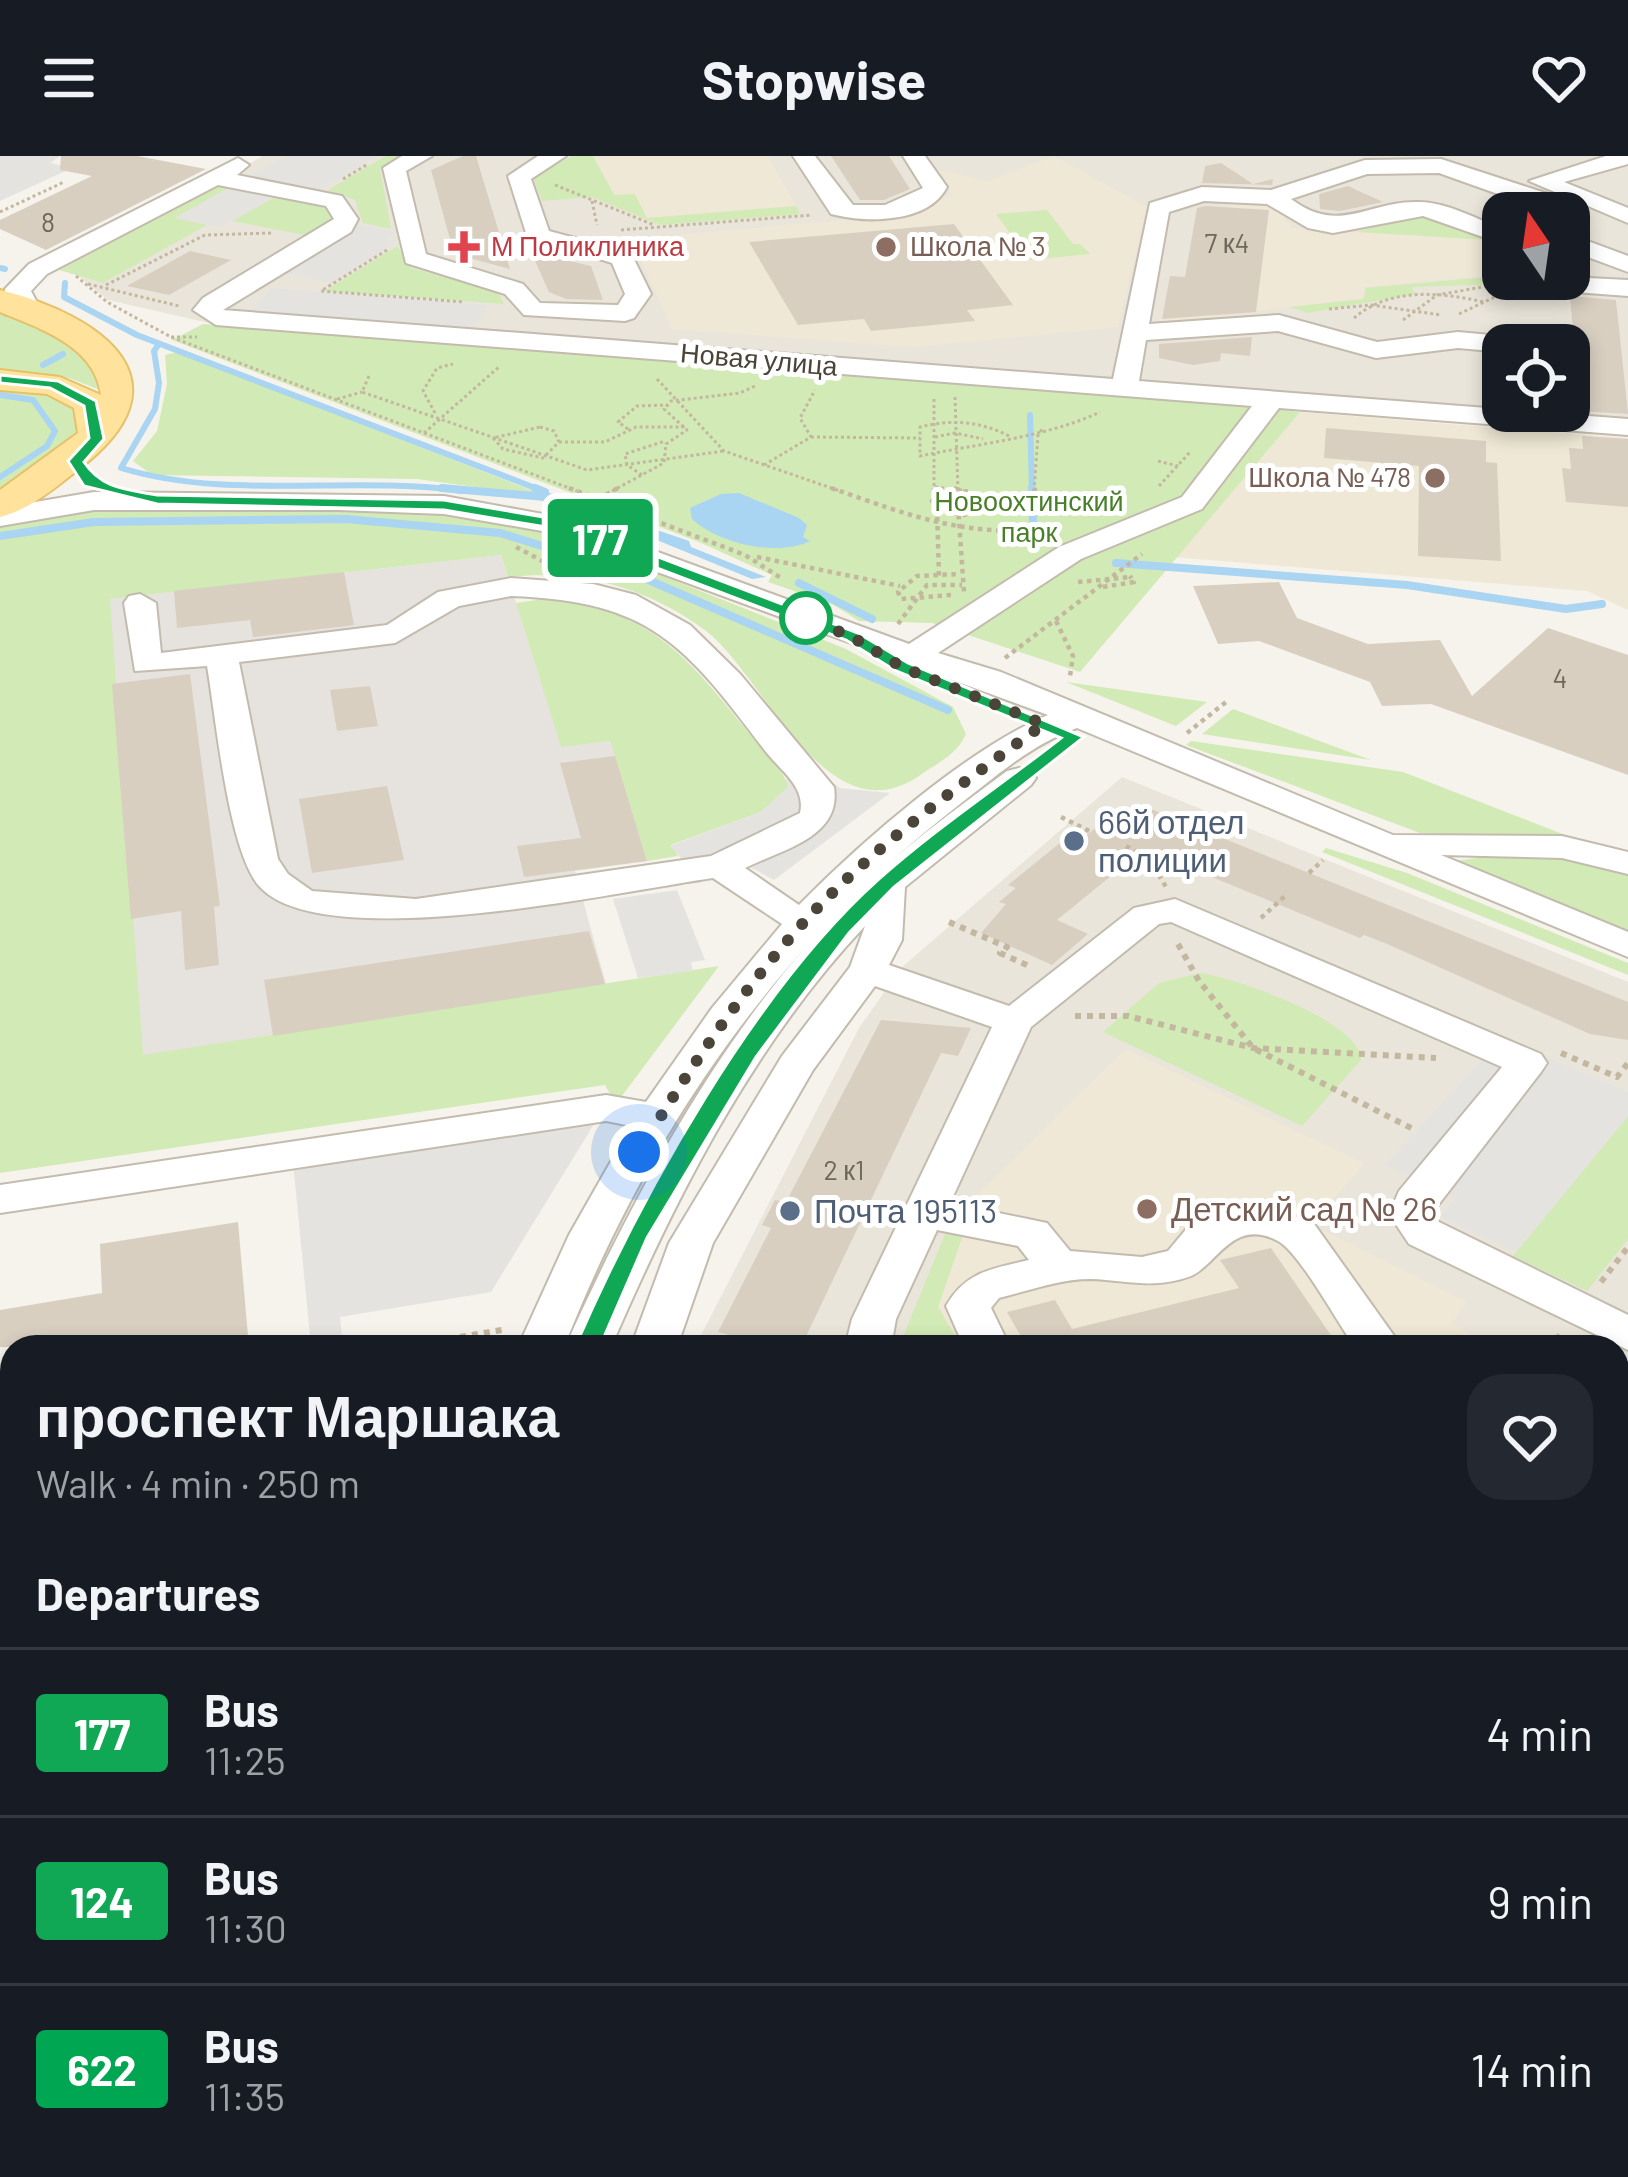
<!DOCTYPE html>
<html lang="en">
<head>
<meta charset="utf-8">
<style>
	:root { --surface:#171b24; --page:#242831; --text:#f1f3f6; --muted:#9ea1a6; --line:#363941 }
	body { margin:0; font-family:Barlow,sans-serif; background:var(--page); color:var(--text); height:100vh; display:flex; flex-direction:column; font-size:45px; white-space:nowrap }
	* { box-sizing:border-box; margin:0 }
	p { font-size:39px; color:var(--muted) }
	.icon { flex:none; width:66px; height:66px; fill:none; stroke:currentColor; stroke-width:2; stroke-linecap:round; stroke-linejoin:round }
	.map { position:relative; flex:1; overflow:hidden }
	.drawer { position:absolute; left:0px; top:1179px; width:1629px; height:843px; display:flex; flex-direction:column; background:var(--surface); border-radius:36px 36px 0 0; box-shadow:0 6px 18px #0003 }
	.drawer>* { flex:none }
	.badge { padding:0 24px; border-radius:9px; font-size:42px; line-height:78px }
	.needle { width:78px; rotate:347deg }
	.tools { position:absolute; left:1482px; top:36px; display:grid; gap:24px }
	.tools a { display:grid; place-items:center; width:108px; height:108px; border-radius:24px; background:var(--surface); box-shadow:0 6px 18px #0003; font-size:60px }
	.you { position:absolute; width:60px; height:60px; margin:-30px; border:9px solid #fff; border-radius:50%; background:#1a73e8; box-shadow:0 0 0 18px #1a73e833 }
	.map>.badge { position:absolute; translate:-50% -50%; box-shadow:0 0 0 6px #fff }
	h2 { padding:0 36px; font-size:45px; line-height:108px }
	.round { display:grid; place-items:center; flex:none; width:126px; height:126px; border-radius:36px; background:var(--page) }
	.overview { display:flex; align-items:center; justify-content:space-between; height:204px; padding:0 36px }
	h1 { font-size:57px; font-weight:700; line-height:90px }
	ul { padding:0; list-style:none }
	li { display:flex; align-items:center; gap:36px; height:168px; padding:0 36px; border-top:3px solid var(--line) }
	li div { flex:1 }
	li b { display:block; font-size:45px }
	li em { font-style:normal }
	li .badge { min-width:132px; font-weight:700; text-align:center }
	header { display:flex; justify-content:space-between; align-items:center; height:156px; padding:0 36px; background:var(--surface); font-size:54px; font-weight:700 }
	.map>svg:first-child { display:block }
	.residential { fill:#eae5da; fill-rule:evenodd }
	.industrial { fill:#e6e2dd }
	.education { fill:#efe8d6 }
	.green { fill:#d2eab5 }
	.parking { fill:#e5e3e0 }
	.water { fill:#a9d4f2 }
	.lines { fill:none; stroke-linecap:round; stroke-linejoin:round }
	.stream-far1 { stroke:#a9d4f2; stroke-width:6 }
	.stream { stroke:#a9d4f2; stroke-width:8 }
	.building { fill:#d8cfc1 }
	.minor-casing { stroke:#c2bbae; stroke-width:4 }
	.major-casing { stroke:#e6c16a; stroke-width:4 }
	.path-far3 { stroke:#c4b79f; stroke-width:3; stroke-dasharray:3 3; stroke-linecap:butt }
	.path-far2 { stroke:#c4b79f; stroke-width:4.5; stroke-dasharray:4.5 4.5; stroke-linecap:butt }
	.path-far1 { stroke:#c4b79f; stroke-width:6; stroke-dasharray:6 6; stroke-linecap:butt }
	.path { stroke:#c4b79f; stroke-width:8; stroke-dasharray:8 8; stroke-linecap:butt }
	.minor { fill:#fff; fill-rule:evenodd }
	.major { fill:#ffe39c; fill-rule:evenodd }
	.line { fill:#10a855; stroke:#fff; stroke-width:3 }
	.walk { stroke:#4b4439; stroke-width:12; stroke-dasharray:0 21.6 }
	.health-dot { fill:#e0444e; stroke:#fff; stroke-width:4.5 }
	.education-dot { fill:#8d6e63; stroke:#fff; stroke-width:4.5 }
	.stop-dot { fill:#fff; stroke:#10a855; stroke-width:6 }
	.service-dot { fill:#5c6f8a; stroke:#fff; stroke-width:4.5 }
	.labels { text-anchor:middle; stroke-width:10; stroke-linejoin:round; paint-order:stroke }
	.number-label { font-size:27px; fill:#6e675b }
	.far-health-label { font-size:27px; fill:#be3a42; stroke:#fff; text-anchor:start }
	.far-education-label { font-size:27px; fill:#785e54; stroke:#fff; text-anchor:start }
	.far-street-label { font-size:27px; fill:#4b4439; stroke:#fff }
	.far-park-label { font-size:27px; fill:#4a7f2a; stroke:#fff }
	.service-label { font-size:33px; fill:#4e5e75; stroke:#fff; text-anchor:start }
	.education-label { font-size:33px; fill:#785e54; stroke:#fff; text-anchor:start }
</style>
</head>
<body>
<header><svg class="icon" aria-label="menu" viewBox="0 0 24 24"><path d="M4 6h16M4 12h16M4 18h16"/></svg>Stopwise<svg class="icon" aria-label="heart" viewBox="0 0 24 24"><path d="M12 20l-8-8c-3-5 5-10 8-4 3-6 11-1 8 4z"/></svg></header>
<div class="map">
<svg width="1628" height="2021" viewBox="0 0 1628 2021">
	<rect width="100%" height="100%" fill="#f6f3ec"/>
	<g class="residential">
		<path d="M263 0H1628V272L209 167 108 144 77 119 58 114ZM1503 57H1569V123H1503ZM1503 189H1569V255H1503Z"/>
		<path d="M1122 621 1628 826V2021H647L646 2010H1617V1191H695L859 872 902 811Z"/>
	</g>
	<path class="industrial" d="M501 399 561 590 610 585 647 705 575 715 606 828 142 900 109 443Z"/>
	<g class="education">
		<path d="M593 0H768L796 50 647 62 615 39Z"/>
		<path d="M1054 0 1147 51 1118 171 913 191 672 173 632 83 910 58 952 39 934 13 988 25Z"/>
		<path d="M1231 48 1275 51 1292 72 1489 84 1503 90 1498 119 1364 131 1363 142 1159 167 1166 142 1191 143Z"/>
		<path d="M1300 256 1628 282V454L1587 435 1173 401Z"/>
		<path d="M1126 893 1365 1008 1310 1068 1467 1146 1451 1168 1496 1191H955L957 1184 938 1151 975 1041Z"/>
	</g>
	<g class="green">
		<path d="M386 0H404L380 12 391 73 363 67 355 44 328 34Z"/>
		<path d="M572 0H593L614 39 635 38 647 62 796 50 800 58 660 69 592 41 542 45 533 21Z"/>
		<path d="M218 27 245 33 228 32 176 62 207 69 103 127 60 114Z"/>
		<path d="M264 35 325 48 334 60 310 80 232 65 273 42 258 37Z"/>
		<path d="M1047 54 1073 88H1080L1090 98 1030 104 996 58Z"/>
		<path d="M1418 59 1489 84 1357 76Z"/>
		<path d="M397 90 411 112 498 136 504 148 325 135Z"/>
		<path d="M1499 120 1506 128 1411 131 1416 138 1308 157 1290 151 1364 143 1366 132Z"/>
		<path d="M0 153 66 182 101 217 100 234 69 222 0 216Z"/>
		<path d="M203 168 935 218 1300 256 1080 516 932 467 859 465 832 448 768 426 772 419 699 386 172 184Z"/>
		<path d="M177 196 541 338V340L417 323 152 319 133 305 157 275 167 228 165 199Z"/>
		<path d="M0 229 49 235 81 254C90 291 26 321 0 340Z"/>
		<path d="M153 352 457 358 557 378 846 493 953 551 966 578C957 599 937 607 919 620 826 683 764 519 706 475 648 431 580 413 508 421L501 399 110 443 143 899 719 810 616 948 605 929 0 1017V371L70 354Z"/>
		<path d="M550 442C650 456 684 497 744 571 759 590 781 609 789 631L761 656 671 689 678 700 647 705 610 585 561 591 516 447Z"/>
		<path d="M1066 526 1207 546 1176 570Z"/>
		<path d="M1233 553 1371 604 1202 578Z"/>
		<path d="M1191 585 1403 616 1578 684 1420 677 1186 589Z"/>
		<path d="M1326 692 1407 717 1628 807V819L1322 696Z"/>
		<path d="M1498 699 1558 700 1628 719V779L1448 706Z"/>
		<path d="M1199 817C1234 821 1361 865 1361 904L1302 970 1103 876 1159 827Z"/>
		<path d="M1628 960V1083L1587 1135 1513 1100Z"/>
		<path d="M945 1078 963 1079 938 1151 958 1184 955 1191H899Z"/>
		<path d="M1628 1387V1665L1621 1685 1617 1418Z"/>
		<path d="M12 1790V2010H418V2021H0V1793Z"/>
		<path d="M919 2010H1370L1371 2021H918Z"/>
	</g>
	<g class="parking">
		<path d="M0 0H60L50 7 72 12 0 45Z"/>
		<path d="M286 0H379L321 33 250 19Z"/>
		<path d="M229 32 275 41 221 71 174 62Z"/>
		<path d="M358 68 395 76 386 83 397 85 332 127 280 116Z"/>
		<path d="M271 132 489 149 469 177 247 160Z"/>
		<path d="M818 615 840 632 890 637 774 724 726 698 688 710 670 690 761 656 788 631 786 623Z"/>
		<path d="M677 734 705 804 691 806 693 815 638 822 613 743Z"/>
		<path d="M1502 882 1628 936V960L1516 1096 1440 1061 1456 1042 1385 1009Z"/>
		<path d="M599 960 491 1136 340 1161 343 1191H311L293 1006Z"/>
		<path d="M695 2010H919L918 2021H693Z"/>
	</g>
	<g class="water">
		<path d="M534 332 689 385 691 391 766 421 752 423 569 348 542 345 546 340Z"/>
		<path d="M739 337 799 362 807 369 803 381 810 385C778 401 719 388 692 363L690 352 721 338Z"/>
	</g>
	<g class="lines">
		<g class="stream-far1">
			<path d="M0 112 5 113"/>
			<path d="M65 127 64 141 137 179 543 335"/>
			<path d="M159 188 154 195 159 227 155 253 121 312C229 345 350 319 462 335"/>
			<path d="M43 209 63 198"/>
			<path d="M0 239 33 244 55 275 47 290 0 321"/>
			<path d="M1030 259 1032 335"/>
		</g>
		<g class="stream">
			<path d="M442 332 557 342"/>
			<path d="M535 332 545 336"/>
			<path d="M1032 332 1033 368"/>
			<path d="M0 380 94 366 346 363 500 377 637 419 948 554"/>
			<path d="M1116 407 1407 429 1566 453 1602 448"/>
			<path d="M799 427 872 463"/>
		</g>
	</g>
	<g class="building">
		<path d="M61 0H137L206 13 46 94 0 73V64L92 20 60 14Z"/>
		<path d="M463 0H476L510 113 454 98 431 14Z"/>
		<path d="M831 0H889L910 33 884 44H860Z"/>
		<path d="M1221 7 1253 28 1273 23 1272 29 1202 27 1205 10Z"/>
		<path d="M1348 30 1383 46 1340 55 1320 53 1319 38Z"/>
		<path d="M1205 50 1269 54 1256 156 1162 163 1170 120 1185 121 1197 52Z"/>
		<path d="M954 68 1013 149 967 154 975 165 871 175 864 163 798 169 749 86Z"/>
		<path d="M190 95 231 104 169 139 127 130Z"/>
		<path d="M531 96 591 110 603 144 566 143 549 136Z"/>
		<path d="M1570 140 1616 144 1628 258 1580 255Z"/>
		<path d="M1252 181 1250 200 1221 197 1220 205 1193 209 1159 202V188Z"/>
		<path d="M1326 272 1486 285V306L1497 307 1501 405 1418 400 1419 310 1324 302Z"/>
		<path d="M1582 280 1628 283V351L1566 346 1562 312 1571 313 1569 292 1583 293Z"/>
		<path d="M344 416 354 469 253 481 250 464 177 472 174 435Z"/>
		<path d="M1279 426 1297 462 1368 488 1440 484 1472 540 1548 472 1628 499V619L1431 548 1382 550 1370 526 1259 485 1218 488 1193 430Z"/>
		<path d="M190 518 220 750 214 751 219 809 185 814 181 755 131 763 112 528Z"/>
		<path d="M370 530 378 570 337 575 330 534Z"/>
		<path d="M615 600 647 705 524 721 517 690 581 682 560 607Z"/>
		<path d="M387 630 404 704 312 717 299 643Z"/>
		<path d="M1146 651 1628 846V884L1590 878 1387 788 1364 779 1360 782 1144 693 1057 764 1088 778 1052 809 981 777 1006 748 999 746 1016 732 1008 729 1071 678 1082 683 1099 669 1107 672 1121 660 1130 664Z"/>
		<path d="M589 775 605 828 273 880 264 824Z"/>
		<path d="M881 864 971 872 958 900 941 897 801 1191H745L748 1184 718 1176 771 1072 762 1069 775 1044 786 1046Z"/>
		<path d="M238 1066 249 1191H0V1154L102 1137 100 1088Z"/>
		<path d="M1271 1092 1339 1191H1027L1007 1156 1055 1144 1072 1173 1239 1132 1220 1104Z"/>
	</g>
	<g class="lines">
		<g class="minor-casing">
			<g id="minor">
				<path d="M402 0H432L406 15 426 98 523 128 540 147 618 149 625 138 612 107 527 80 508 20 538 0H566L531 23 549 75 631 97 651 138 634 162 625 165 524 159 505 138 406 107 383 12Z"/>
				<path d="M793 0H815L853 49H885L923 32 903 0H925L947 31C928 68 865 67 831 58Z"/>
				<path d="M1606 0H1628V8L1564 26 1628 52V67L1529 25Z"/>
				<path d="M238 2 249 9 237 19 342 40 358 63 351 76 223 154 1113 223 1150 47 1202 31 1271 34 1365 4 1441 3 1570 45 1575 57 1569 63V57H1551L1439 17 1367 18 1291 43C1341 80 1367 44 1420 46 1449 47 1476 63 1503 73V88L1423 60 1333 77 1308 72 1267 48 1204 45 1169 56 1149 168 1279 159 1377 186 1458 176 1513 181 1526 189H1503V196L1458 192 1376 202 1278 175 1146 184 1139 225 1628 263V279L1279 252 1202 353 1081 403 938 497 1001 516 1393 679 1562 680 1628 696V718L1562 702 1441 699 1628 776V801L1077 572C1030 589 994 622 955 652 773 794 648 978 564 1191H518L569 1079 631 970 606 965 0 1057V1029L606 939 646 946 712 852 782 768 713 722C622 735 321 801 259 730 228 694 216 562 207 510L135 515 124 447 129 440 140 438 156 447 161 497 387 469 438 436 511 422 593 428 636 439 690 469 740 518 834 631C842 681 783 693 745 712L799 749C860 687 968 592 1048 559L548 376 444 358 338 354H94L0 370V352L94 336 444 340 565 362 909 488 1059 391 1182 341 1252 250 216 169 193 154 203 142 334 63 326 50 218 29 47 118 31 135 41 154 37 159H19L5 146V133L29 108ZM511 440C652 445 685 489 766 596 781 615 806 631 800 657L711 700 416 743 312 735 288 718 278 703 239 506 395 487 459 450Z"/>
				<path d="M1569 78 1628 100V116L1569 94Z"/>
				<path d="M1569 121 1628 124V140L1521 132 1509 125Z"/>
				<path d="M1019 612 1031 615 1036 622 1031 629 905 731 902 784 889 809 1009 850 1134 752 1175 743 1541 898 1547 907 1541 916 1432 1057 1439 1066 1628 1159V1194L1409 1088 1389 1058 1399 1035 1502 911 1171 766 1159 768 1031 871 950 1047 1047 1067 1070 1095 1142 1101 1168 1095 1193 1065 1261 1050 1276 1055 1312 1065 1402 1191H1355C1338 1168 1300 1097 1278 1085 1233 1061 1217 1109 1191 1120 1154 1134 1127 1124 1090 1123 1060 1123 1028 1135 999 1142L991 1152 1010 1191H964L946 1150C966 1115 992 1113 1029 1104L1018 1090 937 1074 896 1163 891 1191H845L852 1163 992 871 875 830 813 914 713 1087 677 1191H631L669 1087 782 900 850 811 865 770C752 890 676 1041 611 1191H565C638 1030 725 869 850 743 898 695 953 655 1007 615Z"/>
				<path d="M1628 1279V1336L1617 1339V1282Z"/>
				<path d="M1617 1682 1628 1684V1732L1617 1730Z"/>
				<path d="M415 2010H477L478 2021H416Z"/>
				<path d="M484 2010H546L547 2021H485Z"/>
				<path d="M562 2010H624L625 2021H563Z"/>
				<path d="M1515 2010H1577L1578 2021H1516Z"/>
			</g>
		</g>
		<g class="major-casing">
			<path id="major" d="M0 134C104 160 193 226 79 313 56 331 29 354 0 361V334L78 277 74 252 47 238 0 234V214L60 221 101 239C95 190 41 173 0 156Z"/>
		</g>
		<g class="path-far3">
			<path d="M343 23 368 8"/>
			<path d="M555 29 654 69"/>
			<path d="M592 45 597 69"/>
			<path d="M0 56 64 26"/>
			<path d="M621 74 812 59"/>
			<path d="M387 94 321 135 464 146"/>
			<path d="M76 120 107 146 171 181 577 335"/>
			<path d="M88 128 179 150"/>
			<path d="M106 129 205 79 273 77"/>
			<path d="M1329 153 1371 149 1441 159"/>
			<path d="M1459 158 1501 138"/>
			<path d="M1354 162C1391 131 1439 136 1484 146"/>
			<path d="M1403 164 1437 139 1494 129"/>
			<path d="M171 181H197"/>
			<path d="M369 220 362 236 587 314 724 295"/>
			<path d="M657 223 724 295 840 335"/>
			<path d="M1483 231 1503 228"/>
			<path d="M955 241 958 335"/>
			<path d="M337 243 362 236"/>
			<path d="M934 243V335"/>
			<path d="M435 257 423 235 437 212 453 208"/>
			<path d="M540 271 554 275 559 286 543 302 503 293 493 282Z"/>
			<path d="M628 273 618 266 637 250 667 249"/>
			<path d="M424 277 500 210"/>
			<path d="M1009 280C980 265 951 263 920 271V300C977 288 1047 281 1100 256"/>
			<path d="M811 281 920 282"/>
			<path d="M935 281 955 277 983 283"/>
			<path d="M559 286H605L636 271H686"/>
			<path d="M1158 305 1178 310"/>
			<path d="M764 309 811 281 800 262 815 234"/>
			<path d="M642 319 627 309 625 298 665 285"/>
			<path d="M1159 330 1190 296"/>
			<path d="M935 331 970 335"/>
			<path d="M612 335 664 307 666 288 687 274 664 253 671 245 740 237 757 229"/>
			<path d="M1034 335 1038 279 1044 271"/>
		</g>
		<g class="path-far2">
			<path d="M569 332 745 399 781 422"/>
			<path d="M831 332C917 362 956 378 1049 375"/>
			<path d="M934 332V341"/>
			<path d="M954 332 979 341 981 353 958 361"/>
			<path d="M958 332V342"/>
			<path d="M1035 332 1034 343 1044 349"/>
			<path d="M940 339 961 347 937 352 932 345Z"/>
			<path d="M598 343 618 332"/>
			<path d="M961 347 1100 354"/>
			<path d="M958 350 964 436"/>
			<path d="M937 352 939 420"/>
			<path d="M516 391 546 407"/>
			<path d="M757 401 900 430"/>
			<path d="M1078 426 1131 421"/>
			<path d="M1103 431 1134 426 1130 420"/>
			<path d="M951 439 901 443 898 436 917 420 960 418"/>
			<path d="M1056 465 1073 500 1070 520"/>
			<path d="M898 468 927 429H962"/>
			<path d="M1005 502 1142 398"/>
			<path d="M1187 577 1226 546"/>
			<path d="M1061 661 1091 676"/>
			<path d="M1126 690 1150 704 1166 731"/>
			<path d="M1309 717 1323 704"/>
			<path d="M1261 762 1285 740"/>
		</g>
		<g class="path-far1">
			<path d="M949 766 1007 791 1000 797 1029 810"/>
			<path d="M1178 788 1199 825 1253 892 1413 973"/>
			<path d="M1075 860H1128L1253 892 1436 902"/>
			<path d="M1561 897 1617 921 1628 907"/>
			<path d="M1601 1126 1628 1091"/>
			<path d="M401 1191 507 1173"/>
			<path d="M1551 1191 1560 1179"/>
		</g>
		<path class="path" d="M1383 2010V2021"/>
		<use href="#minor" class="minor"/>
		<use href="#major" class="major"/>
	</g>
	<path class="line" d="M0 219 58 225 96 245 104 283 84 306C102 333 126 333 157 339L444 344 561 364 858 477 908 507 1084 581 894 731 849 777 756 901 647 1082 597 1197 588 1200 575 1191C641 1039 755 834 879 723 936 672 1001 629 1061 582L896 515 846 484 552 372 444 354 157 348 84 330 68 305 89 282 84 250 50 232 0 227Z"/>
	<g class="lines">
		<path class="walk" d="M639 996C687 916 741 835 804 766 874 690 961 628 1044 568L902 511 852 481 806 462"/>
	</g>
	<path class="health-dot" d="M458 73h12v12h12v12h-12v12h-12v-12h-12v-12h12z"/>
	<g class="education-dot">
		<circle cx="886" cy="91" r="12"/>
		<circle cx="1435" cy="322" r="12"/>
		<circle cx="1147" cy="1053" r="12"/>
	</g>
	<circle class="stop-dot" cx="806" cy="462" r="24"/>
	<g class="service-dot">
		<circle cx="1074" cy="685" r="12"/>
		<circle cx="790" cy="1055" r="12"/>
	</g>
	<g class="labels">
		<g class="number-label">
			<text x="48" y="76">8</text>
			<text x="1227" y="97">7 к4</text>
			<text x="1560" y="532">4</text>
			<text x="844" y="1024">2 к1</text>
		</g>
		<g class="far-health-label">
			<text x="491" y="100">М Поликлиника</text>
		</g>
		<g class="far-education-label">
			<text x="910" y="100">Школа № 3</text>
			<text x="1411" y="331" text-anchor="end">Школа № 478</text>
		</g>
		<g class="far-street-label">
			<text transform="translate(759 204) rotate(5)" y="9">Новая улица</text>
		</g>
		<g class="far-park-label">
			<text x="1029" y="355">Новоохтинский<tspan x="1029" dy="31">парк</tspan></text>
		</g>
		<g class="service-label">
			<text x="1098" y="678">66й отдел<tspan x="1098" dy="38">полиции</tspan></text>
			<text x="814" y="1067">Почта 195113</text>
		</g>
		<g class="education-label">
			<text x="1171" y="1065">Детский сад № 26</text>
		</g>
	</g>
</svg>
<div class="tools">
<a><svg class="needle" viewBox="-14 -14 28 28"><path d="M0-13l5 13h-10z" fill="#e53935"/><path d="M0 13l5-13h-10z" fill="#9ea1a6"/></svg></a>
<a><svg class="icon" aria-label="locate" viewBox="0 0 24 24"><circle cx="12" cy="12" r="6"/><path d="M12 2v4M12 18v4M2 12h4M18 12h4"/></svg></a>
</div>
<div class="you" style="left:639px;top:996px"></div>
<b class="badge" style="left:600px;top:382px;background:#10a855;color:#fff">177</b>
<section class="drawer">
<div class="overview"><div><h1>проспект Маршака</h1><p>Walk · 4 min · 250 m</p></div><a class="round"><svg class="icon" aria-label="heart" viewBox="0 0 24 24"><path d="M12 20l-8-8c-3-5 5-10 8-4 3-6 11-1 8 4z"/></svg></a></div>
<h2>Departures</h2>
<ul>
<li><span class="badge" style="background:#10a855;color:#fff">177</span><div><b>Bus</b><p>11:25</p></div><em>4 min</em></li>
<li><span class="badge" style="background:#10a855;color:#fff">124</span><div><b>Bus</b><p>11:30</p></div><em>9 min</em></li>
<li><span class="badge" style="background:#00a651;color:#fff">622</span><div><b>Bus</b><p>11:35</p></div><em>14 min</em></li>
</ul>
</section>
</div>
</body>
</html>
